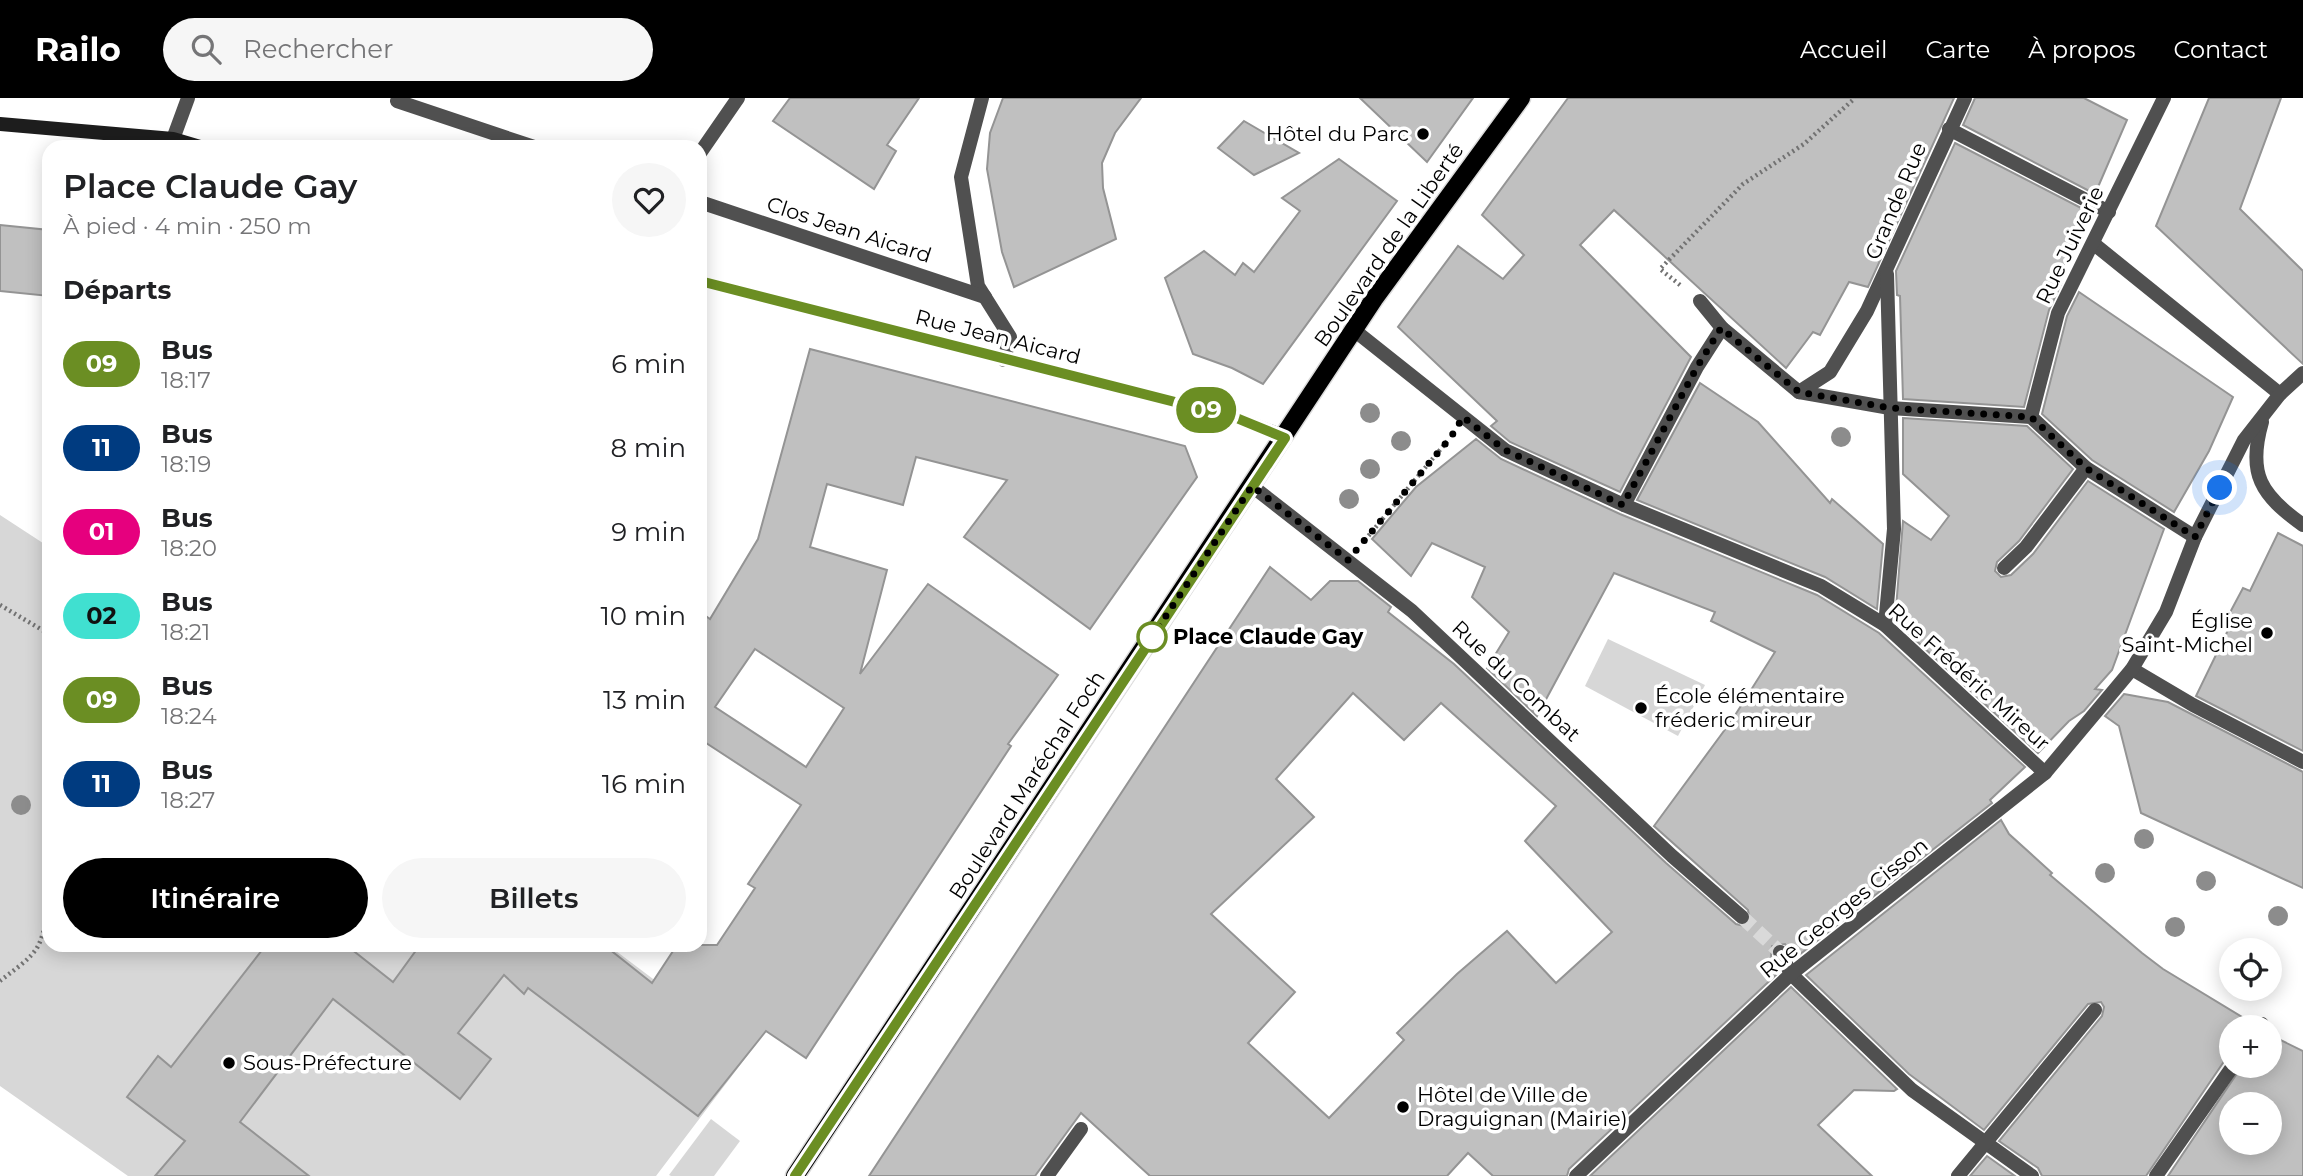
<!DOCTYPE html>
<html lang="fr">
<head>
<meta charset="utf-8">
<style>
	:root { --surface:#fff; --page:#f6f6f6; --text:#202124; --muted:#757577; --accent:#000 }
	body { margin:0; font-family:Montserrat,sans-serif; background:var(--page); color:var(--text); height:100vh; display:flex; flex-direction:column; font-size:26px; white-space:nowrap }
	* { box-sizing:border-box; margin:0 }
	p { font-size:23px; color:var(--muted) }
	.icon { flex:none; width:38px; height:38px; fill:none; stroke:currentColor; stroke-width:2; stroke-linecap:round; stroke-linejoin:round }
	.map { position:relative; flex:1; overflow:hidden }
	.sheet { position:absolute; left:42px; top:42px; width:665px; height:812px; display:flex; flex-direction:column; background:var(--surface); border-radius:21px; box-shadow:0 4px 18px #0003 }
	.sheet>* { flex:none }
	.badge { padding:0 14px; border-radius:23px; font-size:24px; line-height:46px }
	.buttons { position:absolute; left:2219px; top:840px; display:grid; gap:14px }
	.buttons a { display:grid; place-items:center; width:63px; height:63px; border-radius:50%; background:var(--surface); box-shadow:0 4px 18px #0003; font-size:35px }
	.you { position:absolute; width:35px; height:35px; margin:-18px; border:5px solid #fff; border-radius:50%; background:#1a73e8; box-shadow:0 0 0 10px #1a73e833 }
	.map>.badge { position:absolute; translate:-50% -50%; box-shadow:0 0 0 4px #fff }
	h2 { padding:0 21px; font-size:26px; line-height:63px }
	.round { display:grid; place-items:center; flex:none; width:74px; height:74px; border-radius:37px; background:var(--page) }
	.overview { display:flex; align-items:center; justify-content:space-between; height:119px; padding:0 21px }
	h1 { font-size:33px; font-weight:600; line-height:52px }
	.button { display:flex; gap:14px; margin-top:auto; padding:14px 21px }
	.button a { flex:1; height:80px; border-radius:42px; background:var(--accent); color:#fff; font-size:28px; font-weight:600; line-height:80px; text-align:center }
	.button a+a { background:var(--page); color:var(--text) }
	ul { padding:0; list-style:none }
	li { display:flex; align-items:center; gap:21px; height:84px; padding:0 21px }
	li div { flex:1 }
	li b { display:block; font-size:26px }
	li em { font-style:normal }
	li .badge { min-width:77px; font-weight:700; text-align:center }
	header { display:flex; align-items:center; gap:42px; box-sizing:border-box; height:98px; padding:0 35px; background:var(--accent); color:#fff }
	header strong { font-size:33px }
	nav { display:flex; gap:38px; margin-inline-start:auto; font-size:24px }
	.search { width:490px; height:63px; background:var(--page); display:flex; align-items:center; gap:18px; box-sizing:border-box; padding:0 24px; border-radius:38px; color:var(--muted); font-size:26px }
	.map>svg:first-child { display:block }
	.green { fill:#d7d7d7 }
	.building { fill:#c0c0c0; stroke:#949494; stroke-width:2; fill-rule:evenodd }
	.lines { fill:none; stroke-linecap:round; stroke-linejoin:round }
	.street-tunnel { stroke:#d9d9d9; stroke-width:14; stroke-dasharray:14 7; stroke-linecap:butt }
	.primary-casing { stroke:#dbdbdb; stroke-width:21 }
	.path { stroke:#727272; stroke-width:4.5; stroke-dasharray:2 3.5; stroke-linecap:butt }
	.lane { stroke:#505050; stroke-width:14 }
	.street { stroke:#505050; stroke-width:14 }
	.secondary { stroke:#1d1d1d; stroke-width:14 }
	.primary { stroke:#000; stroke-width:18 }
	.tree { fill:#8c8c8c }
	.line-casing { stroke:#fff; stroke-width:16 }
	.line { stroke:#6b8e23; stroke-width:10 }
	.walk { stroke:#000; stroke-width:7; stroke-dasharray:0 12.6 }
	.poi-dot { fill:#000; stroke:#fff; stroke-width:2.5 }
	.stop-dot { fill:#fff; stroke:#6b8e23; stroke-width:3.5 }
	.labels { text-anchor:middle; stroke-width:7; stroke-linejoin:round; paint-order:stroke }
	.poi-label { font-size:21px; fill:#000; stroke:#fff; text-anchor:start }
	.street-label { font-size:21px; fill:#000; stroke:#fff }
	.stop-label { font-size:21px; font-weight:bold; fill:#000; stroke:#fff; text-anchor:start }
</style>
</head>
<body>
<header>
<strong>Railo</strong>
<div class="search"><svg class="icon" aria-label="search" viewBox="0 0 24 24"><circle cx="10" cy="10" r="6"/><path d="M15 15l6 6"/></svg>Rechercher</div>
<nav><a>Accueil</a><a>Carte</a><a>À propos</a><a>Contact</a></nav>
</header>
<div class="map">
<svg width="2303" height="1078" viewBox="0 0 2303 1078">
	<rect width="100%" height="100%" fill="#fff"/>
	<g class="green">
		<path d="M0 417 49 449V847H608L750 954 656 1078H128L0 988Z"/>
		<path d="M1608 541 1705 587 1678 638 1585 588Z"/>
		<path d="M711 1021 740 1043 714 1078H671L669 1077Z"/>
	</g>
	<g class="building">
		<path d="M790 0H919L887 47 896 53 874 91 773 23Z"/>
		<path d="M1003 0H1141L1115 35 1102 65 1103 90 1116 141 1014 189 1002 154 987 71 990 35Z"/>
		<path d="M1360 0H1473L1427 64Z"/>
		<path d="M1568 0H1954L1868 189 1849 184 1820 237 1813 234 1786 270 1614 112 1580 147 1691 259 1620 394 1510 344 1491 328 1497 323 1398 229 1458 148 1503 181 1524 157 1482 117Z"/>
		<path d="M1975 0H2084L2127 22 2095 96 1963 27Z"/>
		<path d="M2209 0H2281L2240 111 2303 173V266L2156 128Z"/>
		<path d="M1244 23 1299 55 1254 77 1218 50Z"/>
		<path d="M1955 45 2087 113 2058 181 2062 184 2049 212 2024 309 1903 301 1900 198 1897 197 1896 173Z"/>
		<path d="M1339 61 1397 103 1263 286 1232 270 1193 256 1165 180 1204 153 1235 177 1243 165 1254 174 1300 113 1282 100Z"/>
		<path d="M0 127 49 132V198L0 193Z"/>
		<path d="M2079 194 2233 299 2209 353 2174 414 2092 362 2042 316 2067 218Z"/>
		<path d="M810 251 1185 348 1197 379 1090 531 964 439 1007 382 916 359 903 407 827 386 810 449 887 472 860 576 928 486 1058 577 1008 646 1011 648 806 960 766 933 698 1018 528 890 524 896 504 877 458 935 491 961 460 1001 333 901 240 1024 309 1078H155L185 1043 127 999 158 958 171 969 266 847H346L393 884 420 847H604L652 885 677 847H717L755 790 748 786 801 707 700 641V514L710 521 758 441ZM755 551 844 610 806 669 715 609Z"/>
		<path d="M1700 285 1758 324 1830 405 1832 401 1883 446 1877 511 1825 479 1637 402Z"/>
		<path d="M1903 320 2027 328 2073 371 2019 443 1997 464 1995 473 2001 479 2011 477 2033 456 2088 383 2164 431 2112 572 2095 591 2102 592 2084 613 2069 623 2038 655 1895 523 1903 423 1931 442 1949 418 1903 376Z"/>
		<path d="M1476 341 1501 361 1620 416 1817 497 1879 535 2025 669 1990 702 1992 705 1794 861 1785 846 1772 848 1771 858 1779 874 1569 1071 1567 1078H1493L1468 1055 1447 1078H1150L1081 1015 1035 1078H869L1270 469 1311 502 1330 483H1358L1391 509 1388 514 1454 566 1666 765 1736 826 1744 828 1750 825 1748 812 1654 728 1732 622 1775 554 1711 523 1715 514 1614 475 1537 618 1487 570 1509 534 1472 499 1485 469 1432 445 1411 478 1372 441 1416 389ZM1353 595 1404 642 1441 605 1556 708 1525 743 1612 834 1556 885 1507 833 1457 876 1397 935 1404 942 1329 1020 1248 945 1295 894 1211 816 1314 719 1276 681Z"/>
		<path d="M2278 435 2303 448V653L2196 598 2231 526 2226 522 2243 490 2250 493Z"/>
		<path d="M2124 596 2168 604 2303 674V790L2141 715 2119 628 2105 618Z"/>
		<path d="M2001 722 2009 736 2052 775 2050 777 2142 855 2163 871 2252 925 2250 929H2231V959L2225 962 2146 1078H2042L2038 1070 1999 1043 2102 918 2104 909 2101 904 2088 906 1984 1032 1909 976 1806 877Z"/>
		<path d="M1791 889 1897 991 1894 993 1854 992 1818 1027 1872 1078H1590Z"/>
		<path d="M2270 937 2303 953V1078H2168L2242 968H2270ZM2231 1006H2270V1045H2231Z"/>
		<path d="M1987 1058 2015 1078H1970Z"/>
	</g>
	<g class="lines">
		<path class="street-tunnel" d="M1742 819 1780 854"/>
		<g class="primary-casing">
			<path id="primary" d="M795 1078 1374 201 1521 0"/>
		</g>
		<g class="path">
			<path d="M1680 187 1660 171 1743 86 1804 46 1855 0"/>
			<path d="M1365 442 1449 341"/>
			<path d="M0 507 49 536"/>
			<path d="M0 883C11 874 33 860 39 846 52 818 44 784 49 755"/>
		</g>
		<g class="lane">
			<path d="M173 41 188 0"/>
			<path d="M1047 1078 1081 1031"/>
		</g>
		<g class="street">
			<path d="M399 0 397 3 534 49"/>
			<path d="M982 0 961 79 978 188 1010 239 1004 262"/>
			<path d="M1949 31 2109 114"/>
			<path d="M700 55 738 0"/>
			<path d="M700 104 985 199"/>
			<path d="M2094 146 2280 296"/>
			<path d="M1700 203 1722 230 1799 294 1830 274 1867 213 1965 0"/>
			<path d="M1354 232 1505 352 1624 407 1821 488 1885 527 2045 675"/>
			<path d="M1799 294 1890 310 2031 319 2086 370 2195 439"/>
			<path d="M2031 319 2058 215 2164 0"/>
			<path d="M2262 324C2247 376 2261 397 2303 427"/>
			<path d="M1252 388 1412 513 1672 758 1742 819"/>
			<path d="M1624 407 1697 269 1722 230"/>
			<path d="M2004 470 2026 449 2086 370"/>
			<path d="M1885 527 1894 431 1887 176"/>
			<path d="M2132 571 2193 607 2303 664"/>
			<path d="M1780 854 1791 876 1912 992 2032 1078"/>
			<path d="M2260 929 2262 926"/>
			<path d="M1576 1078 1791 876 2045 675 2132 571 2166 514 2195 439 2244 342 2280 296 2303 275"/>
			<path d="M1958 1078 2095 912"/>
			<path d="M2156 1078 2233 968"/>
		</g>
		<g class="secondary">
			<path d="M0 26 173 41 200 49"/>
			<path d="M700 183 1234 319 1285 339"/>
		</g>
		<use href="#primary" class="primary"/>
	</g>
	<g class="tree">
		<circle cx="1370" cy="315" r="10"/>
		<circle cx="1841" cy="339" r="10"/>
		<circle cx="1401" cy="343" r="10"/>
		<circle cx="1370" cy="371" r="10"/>
		<circle cx="1349" cy="401" r="10"/>
		<circle cx="21" cy="707" r="10"/>
		<circle cx="2144" cy="741" r="10"/>
		<circle cx="2105" cy="775" r="10"/>
		<circle cx="2206" cy="783" r="10"/>
		<circle cx="2278" cy="818" r="10"/>
		<circle cx="2175" cy="829" r="10"/>
	</g>
	<g class="lines">
		<g class="line-casing">
			<path id="line" d="M700 183 1234 319 1285 340 795 1078"/>
		</g>
		<use href="#line" class="line"/>
		<path class="walk" d="M1152 539 1252 388 1348 462 1451 339 1463 319 1505 352 1623 407 1697 269 1721 230 1799 294 1890 310 2031 319 2086 370 2195 439 2220 390"/>
	</g>
	<g class="poi-dot">
		<circle cx="1423" cy="36" r="7"/>
		<circle cx="2267" cy="535" r="7"/>
		<circle cx="1641" cy="610" r="7"/>
		<circle cx="229" cy="965" r="7"/>
		<circle cx="1403" cy="1009" r="7"/>
	</g>
	<circle class="stop-dot" cx="1152" cy="539" r="14"/>
	<g class="labels">
		<g class="poi-label">
			<text x="1409" y="43" text-anchor="end">Hôtel du Parc</text>
			<text x="2253" y="530" text-anchor="end">Église<tspan x="2253" dy="24">Saint-Michel</tspan></text>
			<text x="1655" y="605">École élémentaire<tspan x="1655" dy="24">fréderic mireur</tspan></text>
			<text x="243" y="972">Sous-Préfecture</text>
			<text x="1417" y="1004">Hôtel de Ville de<tspan x="1417" dy="24">Draguignan (Mairie)</tspan></text>
		</g>
		<g class="street-label">
			<text transform="translate(1896 103) rotate(-67)" y="7">Grande Rue</text>
			<text transform="translate(849 132) rotate(18)" y="7">Clos Jean Aicard</text>
			<text transform="translate(1389 147) rotate(-55)" y="7">Boulevard de la Liberté</text>
			<text transform="translate(2070 147) rotate(-64)" y="7">Rue Juiverie</text>
			<text transform="translate(998 239) rotate(14)" y="7">Rue Jean Aicard</text>
			<text transform="translate(1969 579) rotate(42)" y="7">Rue Frédéric Mireur</text>
			<text transform="translate(1516 583) rotate(43)" y="7">Rue du Combat</text>
			<text transform="translate(1027 687) rotate(-57)" y="7">Boulevard Maréchal Foch</text>
			<text transform="translate(1844 810) rotate(-39)" y="7">Rue Georges Cisson</text>
		</g>
		<g class="stop-label">
			<text x="1173" y="546">Place Claude Gay</text>
		</g>
	</g>
</svg>
<div class="buttons">
<a><svg class="icon" aria-label="locate" viewBox="0 0 24 24"><circle cx="12" cy="12" r="6"/><path d="M12 2v4M12 18v4M2 12h4M18 12h4"/></svg></a>
<a>+</a>
<a>−</a>
</div>
<div class="you" style="left:2220px;top:390px"></div>
<b class="badge" style="left:1206px;top:312px;background:#6b8e23;color:#fff">09</b>
<section class="sheet">
<div class="overview"><div><h1>Place Claude Gay</h1><p>À pied · 4 min · 250 m</p></div><a class="round"><svg class="icon" aria-label="heart" viewBox="0 0 24 24"><path d="M12 20l-8-8c-3-5 5-10 8-4 3-6 11-1 8 4z"/></svg></a></div>
<h2>Départs</h2>
<ul>
<li><span class="badge" style="background:#6b8e23;color:#fff">09</span><div><b>Bus</b><p>18:17</p></div><em>6 min</em></li>
<li><span class="badge" style="background:#003b80;color:#fff">11</span><div><b>Bus</b><p>18:19</p></div><em>8 min</em></li>
<li><span class="badge" style="background:#e6007e;color:#fff">01</span><div><b>Bus</b><p>18:20</p></div><em>9 min</em></li>
<li><span class="badge" style="background:#40e0d0;color:#111">02</span><div><b>Bus</b><p>18:21</p></div><em>10 min</em></li>
<li><span class="badge" style="background:#6b8e23;color:#fff">09</span><div><b>Bus</b><p>18:24</p></div><em>13 min</em></li>
<li><span class="badge" style="background:#003b80;color:#fff">11</span><div><b>Bus</b><p>18:27</p></div><em>16 min</em></li>
</ul>
<div class="button"><a>Itinéraire</a><a>Billets</a></div>
</section>
</div>
</body>
</html>
